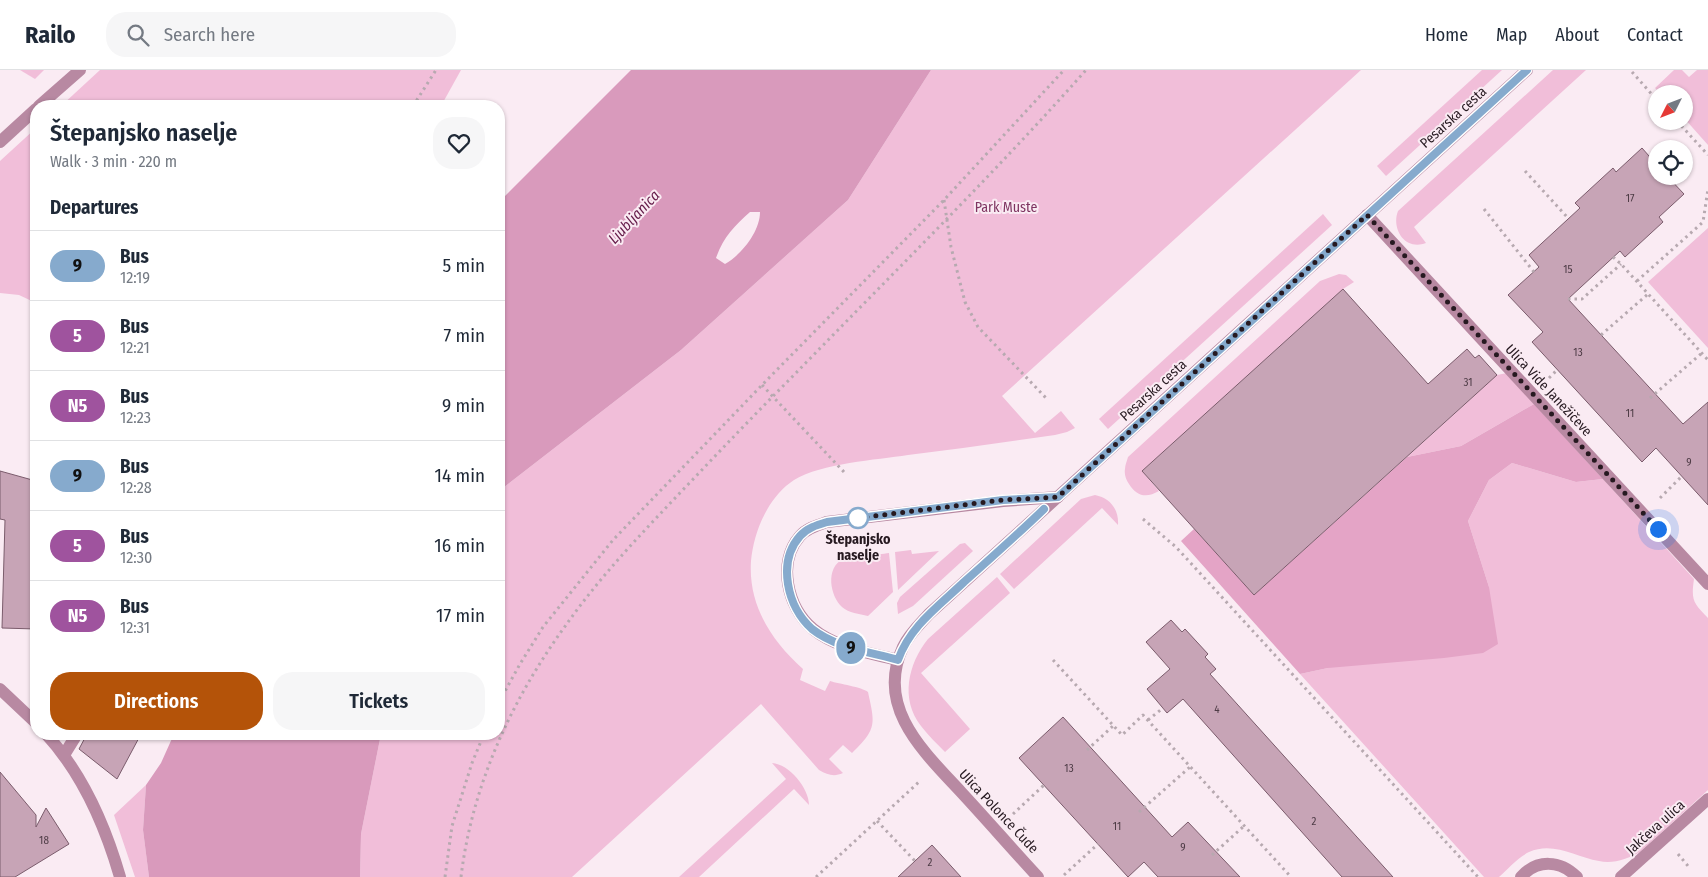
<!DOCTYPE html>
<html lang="en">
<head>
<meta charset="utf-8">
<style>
	:root { --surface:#fff; --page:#f6f6f7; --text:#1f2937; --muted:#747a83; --line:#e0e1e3; --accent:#b45309 }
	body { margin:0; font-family:"Fira Sans Condensed",sans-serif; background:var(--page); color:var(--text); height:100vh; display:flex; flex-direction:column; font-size:19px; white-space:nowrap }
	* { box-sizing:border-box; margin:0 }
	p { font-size:16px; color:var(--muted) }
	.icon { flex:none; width:28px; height:28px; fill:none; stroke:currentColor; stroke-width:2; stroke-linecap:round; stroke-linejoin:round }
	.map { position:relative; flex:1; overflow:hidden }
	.side { position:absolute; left:30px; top:30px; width:475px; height:640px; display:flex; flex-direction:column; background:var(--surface); border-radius:20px; box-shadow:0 1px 4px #0004 }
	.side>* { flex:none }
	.badge { padding:0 10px; border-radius:16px; font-size:18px; line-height:32px }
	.needle { width:32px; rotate:228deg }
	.fabs { position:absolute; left:1648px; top:15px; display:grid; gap:10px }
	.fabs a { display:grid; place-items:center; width:45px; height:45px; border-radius:50%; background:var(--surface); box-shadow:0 1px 4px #0004; font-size:25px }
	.you { position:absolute; width:25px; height:25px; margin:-12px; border:4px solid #fff; border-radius:50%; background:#1a73e8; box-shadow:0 0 0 8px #1a73e833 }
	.map>.badge { position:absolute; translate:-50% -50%; box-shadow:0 0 0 2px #fff }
	h2 { padding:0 20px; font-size:19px; line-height:45px }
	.round { display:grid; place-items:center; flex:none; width:52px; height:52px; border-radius:20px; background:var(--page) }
	.head { display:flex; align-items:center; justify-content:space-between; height:85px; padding:0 20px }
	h1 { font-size:24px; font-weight:600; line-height:38px }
	.button { display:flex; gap:10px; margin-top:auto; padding:10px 20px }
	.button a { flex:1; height:58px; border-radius:20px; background:var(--accent); color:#fff; font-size:20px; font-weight:600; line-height:58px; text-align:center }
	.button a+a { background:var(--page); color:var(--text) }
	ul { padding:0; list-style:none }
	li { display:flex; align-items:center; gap:15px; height:70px; padding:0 20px; border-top:1px solid var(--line) }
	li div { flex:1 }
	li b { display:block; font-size:19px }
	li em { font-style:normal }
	li .badge { min-width:55px; font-weight:700; text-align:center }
	header { display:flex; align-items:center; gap:30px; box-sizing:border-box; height:70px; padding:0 25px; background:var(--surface); border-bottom:1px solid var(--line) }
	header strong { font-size:24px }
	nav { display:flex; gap:28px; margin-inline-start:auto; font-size:18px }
	.search { width:350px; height:45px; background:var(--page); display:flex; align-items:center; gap:12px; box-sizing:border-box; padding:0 18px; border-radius:20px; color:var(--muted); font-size:19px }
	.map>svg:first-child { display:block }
	.green { fill:#f1bed9 }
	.forest { fill:#e4a4c6 }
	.water { fill:#d99abc; fill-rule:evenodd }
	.building { fill:#c7a4b6; stroke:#7b5c6c }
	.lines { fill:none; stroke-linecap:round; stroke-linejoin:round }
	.path { stroke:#b7a9b0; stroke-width:3; stroke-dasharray:2.5 4; stroke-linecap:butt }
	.minor { stroke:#b889a2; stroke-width:12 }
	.line-casing { stroke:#fff; stroke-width:11 }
	.line { stroke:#86aacd; stroke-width:8 }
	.walk { stroke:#261920; stroke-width:5; stroke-dasharray:0 9 }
	.stop-dot { fill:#fff; stroke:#86aacd; stroke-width:2.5 }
	.labels { text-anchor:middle; stroke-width:4; stroke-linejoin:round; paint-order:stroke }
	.number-label { font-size:11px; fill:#4e3c46 }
	.street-label { font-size:14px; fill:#261920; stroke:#faebf3 }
	.park-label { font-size:14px; fill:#7f3461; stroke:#faebf3 }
	.stop-label { font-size:14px; font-weight:bold; fill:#261920; stroke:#faebf3 }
	.water-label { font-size:15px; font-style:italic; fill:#651c4a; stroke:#faebf3 }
</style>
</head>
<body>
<header>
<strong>Railo</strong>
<div class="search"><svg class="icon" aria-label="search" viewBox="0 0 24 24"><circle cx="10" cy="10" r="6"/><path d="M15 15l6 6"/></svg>Search here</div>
<nav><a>Home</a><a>Map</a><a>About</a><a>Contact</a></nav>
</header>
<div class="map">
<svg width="1708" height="807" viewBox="0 0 1708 807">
	<rect width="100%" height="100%" fill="#faebf3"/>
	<g class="green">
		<path d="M20 0H44L35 9Z"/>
		<path d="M100 0H461L441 36H61Z"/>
		<path d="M931 0H1361L1002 326 1035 363 1061 341 1075 358 1067 362 1055 365C1006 372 957 379 908 385 876 390 822 393 794 410 768 427 754 461 751 491 748 536 772 571 803 599L800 610 825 621 830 611C839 614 862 617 868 622 875 654 877 659 852 683L843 675 829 689 843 703C834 707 828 705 819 700L761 634 572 807H360L361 764 381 664H499V421L681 280 848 130Z"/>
		<path d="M1482 0H1502L1386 106 1377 96Z"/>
		<path d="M1553 0H1586L1414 157 1426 173C1405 181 1391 159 1398 141Z"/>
		<path d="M1674 0H1682L1689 7 1697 0H1708V75L1684 48V24H1661L1655 18Z"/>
		<path d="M36 58V233L19 225 0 223V91Z"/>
		<path d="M1323 144 1332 155 1108 359 1099 349Z"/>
		<path d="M1708 158V278L1648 212Z"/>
		<path d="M1339 204 1346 205 1354 212 1343 219 1142 401 1159 421C1147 428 1137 427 1129 414 1126 410 1124 404 1125 399 1125 395 1127 391 1128 387L1320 211Z"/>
		<path d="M1507 303 1534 334 1461 376 1407 387 1497 305Z"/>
		<path d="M1512 393 1576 412 1603 409 1694 509C1691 530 1693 533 1708 548V720L1640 782C1628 789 1613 794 1599 791 1576 787 1553 771 1529 782 1517 788 1508 799 1499 807H1484L1300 604 1328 598 1489 517 1468 451 1489 410Z"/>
		<path d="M1095 425C1110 428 1119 439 1118 455L1102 438 1014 519 1000 504 1081 429Z"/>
		<path d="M965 473 973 481 913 536 898 544 897 533 900 527 960 474Z"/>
		<path d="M911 480 912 484 939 481 898 520 895 482Z"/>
		<path d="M889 483 893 522 868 546C859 544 849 543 842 537 830 526 825 498 843 489 852 485 878 485 889 483Z"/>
		<path d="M997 507 1010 523 921 603 970 659 945 682C937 674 928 665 921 656 900 629 908 594 928 569Z"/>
		<path d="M772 693C789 694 809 718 809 735L794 719 699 807H679L786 709Z"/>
		<path d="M146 715 143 760 149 807H135L114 745Z"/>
	</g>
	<path class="forest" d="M1534 334 1603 409 1576 412 1512 393 1489 410 1468 451 1489 517 1498 574 1483 583 1444 588 1328 598 1300 604 1181 471 1194 459 1254 525 1407 387 1461 376Z"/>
	<g class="water">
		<path d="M631 0H931L848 130 681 280 499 421V132ZM750 142H760C760 162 741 185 725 194L716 188C723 168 734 156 750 142Z"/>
		<path d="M174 664H381L361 764 360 807H149L143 760 146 715 161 693Z"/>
	</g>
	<g class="building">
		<path d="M1642 78 1656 94V106H1667L1684 124 1659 147 1663 152 1625 187 1620 181 1568 229 1683 354 1708 332V435L1656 378 1642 392 1532 272 1543 262 1508 225 1539 197 1529 185 1580 138 1575 133 1613 98 1616 102Z"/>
		<path d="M1343 219 1428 314 1467 279 1475 288 1479 285 1497 305 1254 525 1142 401Z"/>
		<path d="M0 401 36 411V559L2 558 5 450 0 449Z"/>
		<path d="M1171 550 1182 562 1185 559 1208 584 1205 587 1216 599 1210 604 1393 807H1342L1183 629 1167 643 1147 619 1170 599 1146 572Z"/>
		<path d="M1063 647 1172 767 1188 752 1240 807H1158L1144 792 1128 807 1019 688Z"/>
		<path d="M87 664H141L117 709 79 679Z"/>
		<path d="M0 702 36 745V757L46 738 69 774 15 807H0Z"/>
		<path d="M932 775 961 807H898Z"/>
	</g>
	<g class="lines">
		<g class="path">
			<path d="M1632 2 1656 29"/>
			<path d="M413 36 436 0"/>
			<path d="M1677 51 1708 85"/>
			<path d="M1525 101 1568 148"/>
			<path d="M944 130 951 177 965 232 978 257 1047 329"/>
			<path d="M1484 139 1534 202"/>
			<path d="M1613 187 1621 194 1708 290"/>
			<path d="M1637 211 1703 152 1708 119"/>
			<path d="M1568 229H1582L1621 194"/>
			<path d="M1601 265 1648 224"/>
			<path d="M1549 308 1557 300"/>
			<path d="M762 315 844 402"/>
			<path d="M1650 328 1702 283"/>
			<path d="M1660 428 1682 406"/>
			<path d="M1143 449 1176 477 1478 807"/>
			<path d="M1053 590 1122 665 1143 645 1291 807"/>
			<path d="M499 632 520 594 543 557 613 470 762 315 944 130 1064 0"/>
			<path d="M1148 650 1163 638"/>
			<path d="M1087 680 1113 656"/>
			<path d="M1139 742 1190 697"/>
			<path d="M1013 744 1044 715"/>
			<path d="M877 751 915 791"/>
			<path d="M1678 784 1688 796"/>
			<path d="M1212 785 1244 756"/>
			<path d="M1064 805 1098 774"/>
			<path d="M445 807 452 756 472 693 484 664"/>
			<path d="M461 807C472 715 512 629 566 555 599 508 639 466 678 425 717 384 755 344 794 305 892 204 993 105 1086 0"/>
			<path d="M816 807 920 711"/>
		</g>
		<g class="minor">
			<path d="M39 36 80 0"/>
			<path d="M0 72 36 39"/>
			<path d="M1367 145 1708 514"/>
			<path d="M898 590C870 583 836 578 813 559 787 537 777 492 800 466 807 458 818 455 827 452L1003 431 1058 427"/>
			<path d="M0 619 36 653"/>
			<path d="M46 664C83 704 105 755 120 807"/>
			<path d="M64 685 77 664"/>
			<path d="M1038 807C1012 779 987 750 961 722 923 681 875 637 903 577 909 564 920 554 929 544L1527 0"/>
			<path d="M1521 807C1537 789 1560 790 1577 807"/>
			<path d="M1621 807 1708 729"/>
		</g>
	</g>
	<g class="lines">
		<g class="line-casing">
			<path id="line" d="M1044 439C1018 464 991 488 964 512 939 536 910 556 898 590 870 582 836 578 812 559 787 537 777 492 800 466 807 458 817 455 827 452L1003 430 1058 427 1527 0"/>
		</g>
		<use href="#line" class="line"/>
		<path class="walk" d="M858 448 1003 430 1058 427 1367 145 1658 459"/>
	</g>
	<circle class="stop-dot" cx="858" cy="448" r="10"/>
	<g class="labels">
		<g class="number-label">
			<text x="1630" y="132">17</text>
			<text x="1568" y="203">15</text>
			<text x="1578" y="286">13</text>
			<text x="1468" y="316">31</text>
			<text x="1630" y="347">11</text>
			<text x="1689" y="396">9</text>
			<text x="1217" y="643">4</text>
			<text x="1069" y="702">13</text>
			<text x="1314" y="755">2</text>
			<text x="1117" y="760">11</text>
			<text x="44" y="774">18</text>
			<text x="1183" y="781">9</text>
			<text x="930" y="796">2</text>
		</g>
		<g class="street-label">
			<text transform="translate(1453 47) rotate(-42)" y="5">Pesarska cesta</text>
			<text transform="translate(1153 320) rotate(-42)" y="5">Pesarska cesta</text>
			<text transform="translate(1549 320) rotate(47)" y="5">Ulica Vide Janežičeve</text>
			<text transform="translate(999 741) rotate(47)" y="5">Ulica Polonce Čude</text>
			<text transform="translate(1655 757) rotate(-42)" y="5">Jakčeva ulica</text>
		</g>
		<g class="park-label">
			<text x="1006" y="142">Park Muste</text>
		</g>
		<g class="stop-label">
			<text x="858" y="474">Štepanjsko<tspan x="858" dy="16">naselje</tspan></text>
		</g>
		<g class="water-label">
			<text transform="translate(634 147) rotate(-47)" y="5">Ljubljanica</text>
		</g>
	</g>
</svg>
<div class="fabs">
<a><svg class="needle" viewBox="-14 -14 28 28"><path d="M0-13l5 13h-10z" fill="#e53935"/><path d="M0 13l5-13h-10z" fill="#747a83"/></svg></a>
<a><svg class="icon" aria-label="locate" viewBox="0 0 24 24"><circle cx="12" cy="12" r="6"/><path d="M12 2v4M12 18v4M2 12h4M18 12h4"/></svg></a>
</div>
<div class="you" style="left:1658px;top:459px"></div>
<b class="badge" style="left:851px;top:578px;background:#86aacd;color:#111">9</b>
<section class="side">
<div class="head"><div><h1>Štepanjsko naselje</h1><p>Walk · 3 min · 220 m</p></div><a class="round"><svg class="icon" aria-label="heart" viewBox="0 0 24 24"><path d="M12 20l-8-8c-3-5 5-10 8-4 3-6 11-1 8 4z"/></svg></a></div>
<h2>Departures</h2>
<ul>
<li><span class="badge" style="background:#86aacd;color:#111">9</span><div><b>Bus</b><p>12:19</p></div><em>5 min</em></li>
<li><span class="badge" style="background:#9f539e;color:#fff">5</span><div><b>Bus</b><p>12:21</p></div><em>7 min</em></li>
<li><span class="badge" style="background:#9f539e;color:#fff">N5</span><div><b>Bus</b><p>12:23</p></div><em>9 min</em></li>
<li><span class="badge" style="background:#86aacd;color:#111">9</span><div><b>Bus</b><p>12:28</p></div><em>14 min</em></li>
<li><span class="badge" style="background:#9f539e;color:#fff">5</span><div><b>Bus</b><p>12:30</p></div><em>16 min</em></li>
<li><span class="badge" style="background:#9f539e;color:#fff">N5</span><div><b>Bus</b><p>12:31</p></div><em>17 min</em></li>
</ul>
<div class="button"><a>Directions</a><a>Tickets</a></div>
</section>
</div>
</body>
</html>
